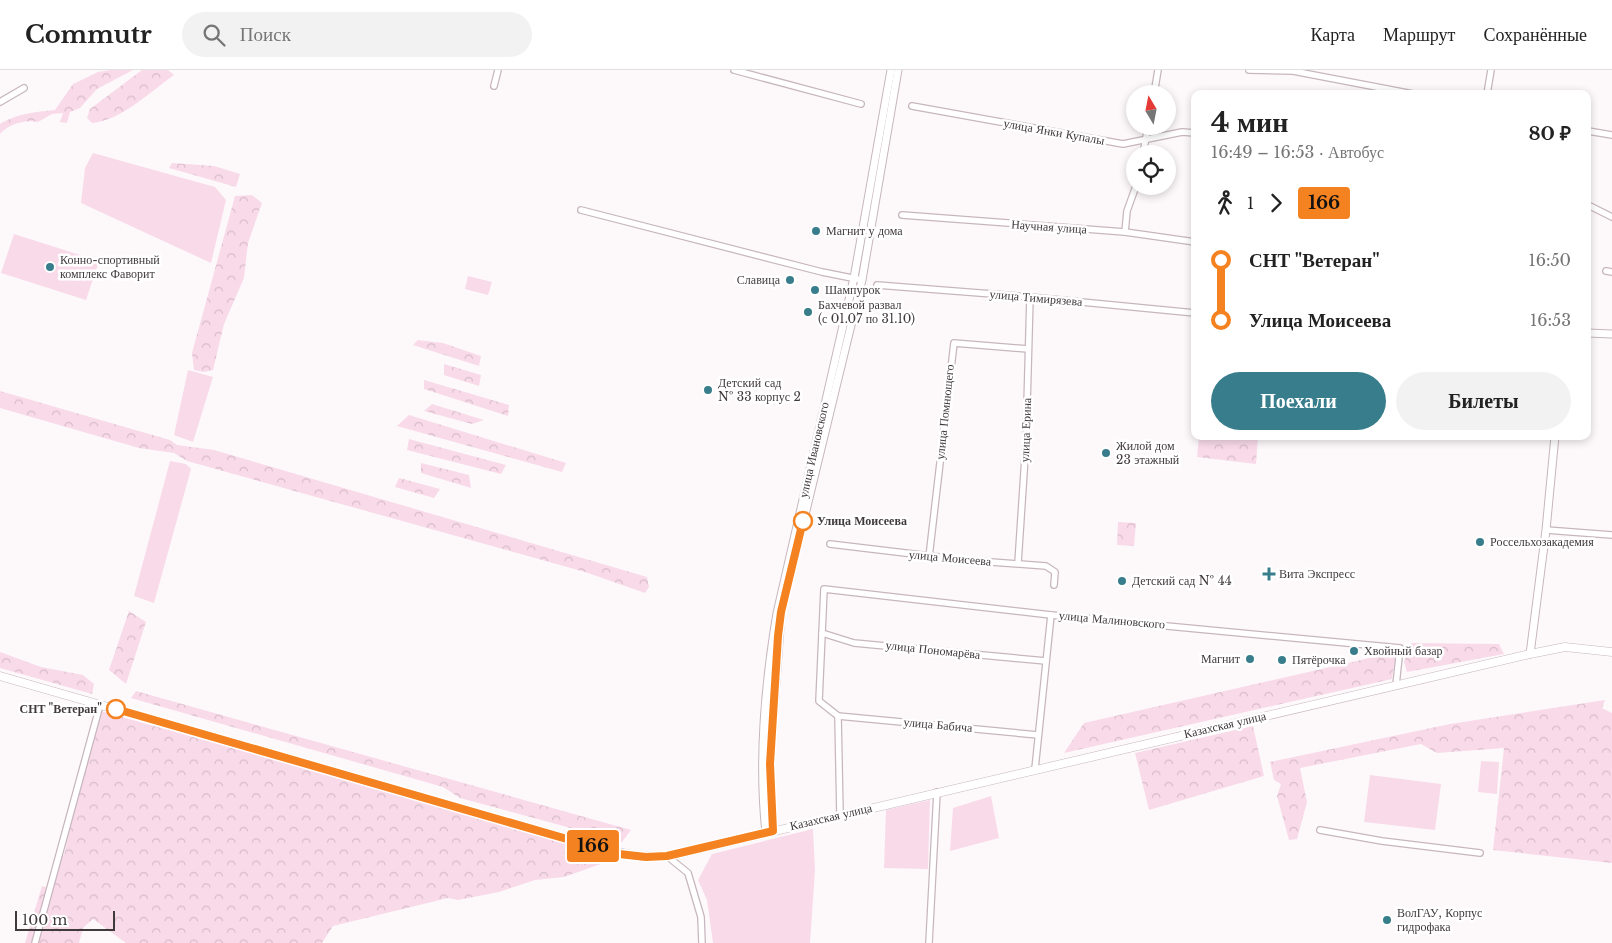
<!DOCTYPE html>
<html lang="ru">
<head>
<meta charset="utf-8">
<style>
	:root { --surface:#fff; --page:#f2f2f2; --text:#222; --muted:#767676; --line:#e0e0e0; --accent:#387d8b }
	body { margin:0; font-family:"Libre Baskerville",serif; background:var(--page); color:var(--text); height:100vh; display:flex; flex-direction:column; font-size:19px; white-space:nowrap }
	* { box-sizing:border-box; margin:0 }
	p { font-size:16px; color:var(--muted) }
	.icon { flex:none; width:28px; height:28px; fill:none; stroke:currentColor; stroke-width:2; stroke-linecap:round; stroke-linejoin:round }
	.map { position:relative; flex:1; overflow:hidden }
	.drawer { position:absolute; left:1191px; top:20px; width:400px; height:350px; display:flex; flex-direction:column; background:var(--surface); border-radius:10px; box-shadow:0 2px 8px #0003 }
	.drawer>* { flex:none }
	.badge { padding:0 10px; border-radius:4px; font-size:18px; line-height:32px }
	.needle { width:32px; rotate:350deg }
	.fabs { position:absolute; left:1126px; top:15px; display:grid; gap:10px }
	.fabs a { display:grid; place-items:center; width:50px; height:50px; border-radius:50%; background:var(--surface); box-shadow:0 2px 8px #0003; font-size:25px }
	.scale { position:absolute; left:15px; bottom:12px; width:100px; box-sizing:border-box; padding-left:5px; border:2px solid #413a3d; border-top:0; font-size:14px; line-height:18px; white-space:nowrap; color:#413a3d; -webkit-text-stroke:4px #fff; paint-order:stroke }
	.map>.badge { position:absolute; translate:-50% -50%; box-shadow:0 0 0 2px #fff }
	.legs { display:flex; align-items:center; gap:8px; height:55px; padding:0 20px; font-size:16px }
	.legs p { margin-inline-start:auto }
	.summary { display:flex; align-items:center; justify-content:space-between; height:85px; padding:0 20px }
	h1 { font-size:28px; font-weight:800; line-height:38px }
	.action { display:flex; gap:10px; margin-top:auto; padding:10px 20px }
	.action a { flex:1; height:58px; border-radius:30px; background:var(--accent); color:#fff; font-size:20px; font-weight:800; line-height:58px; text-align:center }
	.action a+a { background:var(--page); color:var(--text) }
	ul { padding:0 20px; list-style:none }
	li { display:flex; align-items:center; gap:18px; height:60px; font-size:19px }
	li i { display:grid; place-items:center; width:8px; height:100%; margin:0 6px; background:currentColor }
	li i::after { content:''; width:12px; height:12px; margin:-6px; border:4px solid; border-radius:50%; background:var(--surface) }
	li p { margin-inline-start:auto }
	li:first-child i { background:linear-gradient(#0000 50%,currentColor 0) }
	li:last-child i { background:linear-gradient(currentColor 50%,#0000 0) }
	header { display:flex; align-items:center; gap:30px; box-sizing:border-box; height:70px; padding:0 25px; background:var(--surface); border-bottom:1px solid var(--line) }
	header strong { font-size:24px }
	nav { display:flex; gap:28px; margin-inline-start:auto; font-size:18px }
	.search { width:350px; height:45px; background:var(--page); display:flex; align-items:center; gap:12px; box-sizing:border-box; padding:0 18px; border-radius:28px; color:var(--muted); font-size:19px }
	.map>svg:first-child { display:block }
	.grass { fill:#f9dae9 }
	.forest { fill:url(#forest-crowns) }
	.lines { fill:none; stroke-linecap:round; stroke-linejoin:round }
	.minor-casing { stroke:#c7b6be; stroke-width:8 }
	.tertiary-casing { stroke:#c7b6be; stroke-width:9 }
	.secondary-casing { stroke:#c7b6be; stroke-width:9 }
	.minor { stroke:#fff; stroke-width:5.5 }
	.tertiary { stroke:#fff; stroke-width:7 }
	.secondary { stroke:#fff; stroke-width:8 }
	.line-1-casing { stroke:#fff; stroke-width:11 }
	.line-1 { stroke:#f58220; stroke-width:8 }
	.poi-dot { fill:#387d8b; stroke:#fff; stroke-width:2 }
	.stop-1-dot { fill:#fff; stroke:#f58220; stroke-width:2.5 }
	.labels { text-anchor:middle; stroke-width:5; stroke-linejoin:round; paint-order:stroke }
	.street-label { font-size:12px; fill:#413a3d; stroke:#fff }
	.poi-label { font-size:12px; fill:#413a3d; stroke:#fff; text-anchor:start }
	.stop-label { font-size:12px; font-weight:bold; fill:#413a3d; stroke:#fff; text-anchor:start }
</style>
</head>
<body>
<header>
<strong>Commutr</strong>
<div class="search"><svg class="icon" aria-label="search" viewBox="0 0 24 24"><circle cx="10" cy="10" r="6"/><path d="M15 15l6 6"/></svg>Поиск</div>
<nav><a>Карта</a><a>Маршрут</a><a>Сохранённые</a></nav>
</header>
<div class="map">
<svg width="1612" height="873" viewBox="0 0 1612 873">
	<defs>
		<pattern id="forest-crowns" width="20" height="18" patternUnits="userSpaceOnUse" patternTransform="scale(1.25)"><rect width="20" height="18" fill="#f9dae9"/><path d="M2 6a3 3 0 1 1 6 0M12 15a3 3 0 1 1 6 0" fill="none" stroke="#d7bcc9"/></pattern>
	</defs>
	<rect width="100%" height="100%" fill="#fdf9fb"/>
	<g class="grass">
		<path d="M93 83 215 117 226 130 211 193 81 133 85 98Z"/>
		<path d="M14 164 99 191 86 230 1 203Z"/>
		<path d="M468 206 492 212 488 225 465 219Z"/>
		<path d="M188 300 213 307 193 372 174 365Z"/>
		<path d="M170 391 186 394 191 399 154 533 134 526Z"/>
		<path d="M1481 691 1499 692 1497 724 1478 722Z"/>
		<path d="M1370 705 1441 714 1435 760 1364 752Z"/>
		<path d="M991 726 999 768 950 781 953 738Z"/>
		<path d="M930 730 928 799 884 798 886 740Z"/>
		<path d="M813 759 815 800 810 873H713L707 830 698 810 712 784Z"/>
	</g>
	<g class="forest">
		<path d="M110 0H133L97 19 80 38 70 42 67 53 60 52 63 43 52 44 38 52C25 49 8 54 0 64V54C18 43 35 42 55 40L73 14 98 2Z"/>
		<path d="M142 0H168L174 5C150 22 122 50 92 53L87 48 90 39Z"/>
		<path d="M172 93 214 96 240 104 236 117 169 98Z"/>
		<path d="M252 125 262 133 248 173 244 208 224 254 213 300 204 302 194 300 192 283 235 126Z"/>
		<path d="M418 270 443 273 481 286 479 296 413 275Z"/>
		<path d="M444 294 481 305 479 316 444 305Z"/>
		<path d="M424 310 509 335 508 346 424 319Z"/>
		<path d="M0 321 170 370 177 375 214 380 647 507 649 517 645 523 585 502 187 391 174 383 139 378 0 338Z"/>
		<path d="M432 334 484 350 472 354 424 341Z"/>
		<path d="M409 345 566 393 562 402 397 356Z"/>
		<path d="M1199 366H1258L1256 394 1197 387Z"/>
		<path d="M409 369 506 395 501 404 407 380Z"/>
		<path d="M421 393 469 405 471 418 421 403Z"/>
		<path d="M399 408 440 419 434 428 395 417Z"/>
		<path d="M1118 452 1136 453 1134 476 1117 475Z"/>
		<path d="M129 541 146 552 126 614 109 600Z"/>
		<path d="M1411 573 1499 574 1504 584 1407 602 1404 592Z"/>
		<path d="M0 582 41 597 83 605 94 614 92 624 0 598Z"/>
		<path d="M1396 582 1392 609 1064 683 1084 653Z"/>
		<path d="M136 621 631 760 622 772 460 728 443 717 131 628Z"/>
		<path d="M1605 630 1602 638 1612 643V793L1493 780 1504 678 1437 683 1421 674 1300 698 1307 732 1297 769 1289 770 1277 726 1281 714 1274 710 1270 692 1450 654Z"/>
		<path d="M97 640 603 782 612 790 564 807 535 810 499 822 458 830 448 828 333 856 322 873H126L93 849 83 858 79 873H25L42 816 49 818 61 787 64 785Z"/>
		<path d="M1253 656 1264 706 1149 740 1135 683Z"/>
	</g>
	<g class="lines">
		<g class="minor-casing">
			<g id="minor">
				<path d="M734 0 861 34"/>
				<path d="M1249 0 1293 1 1413 24"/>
				<path d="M494 16 498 0"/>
				<path d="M1154 24 1158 0"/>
				<path d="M1487 24 1491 0"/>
				<path d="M0 32 24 18"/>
				<path d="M912 36 1123 74 1182 62 1195 63"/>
				<path d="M1588 61 1612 65"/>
				<path d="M1143 84 1148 56"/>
				<path d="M1588 135 1612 147"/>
				<path d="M581 140 822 202 862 210"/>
				<path d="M902 145 1125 162 1195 172"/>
				<path d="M1125 162 1127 141 1136 116"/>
				<path d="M1606 201 1612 202"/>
				<path d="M877 215 1030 227 1195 243"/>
				<path d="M1546 460 1612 465"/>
				<path d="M830 474 964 490 1046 496 1055 502 1054 515"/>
				<path d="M929 487 954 273 1028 279"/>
				<path d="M1018 493 1026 372 1030 227"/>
				<path d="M822 563 854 573 1046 591"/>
				<path d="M838 646 1038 665"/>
				<path d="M1035 699 1051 545"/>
				<path d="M840 745 838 646 819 631 824 519 1051 545 1400 578 1396 615"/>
				<path d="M1320 760 1382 771 1480 783"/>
				<path d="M667 786 688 803 701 847 702 873"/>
				<path d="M35 873 100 635"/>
				<path d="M929 873 937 722"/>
			</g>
		</g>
		<g class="tertiary-casing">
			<g id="tertiary">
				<path d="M1588 263 1612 264"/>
				<path d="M785 527 862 210 898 0"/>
				<path d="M1530 584 1546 460 1555 366"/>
				<path d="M773 761 770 694 781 544"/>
				<path d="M766 763C758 690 765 614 777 543L854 208 891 0"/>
			</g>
		</g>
		<g class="secondary-casing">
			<path id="secondary" d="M0 606 570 770C608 780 643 792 682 783L1530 584 1565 577 1612 582"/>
		</g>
		<use href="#minor" class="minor"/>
		<use href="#tertiary" class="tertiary"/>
		<use href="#secondary" class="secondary"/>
	</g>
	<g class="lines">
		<g class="line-1-casing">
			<path id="line-1" d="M116 639 619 784 646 787 667 786 773 761 770 694 778 566 781 542 803 451"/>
		</g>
		<use href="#line-1" class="line-1"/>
	</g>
	<g class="poi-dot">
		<circle cx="816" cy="161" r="5"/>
		<circle cx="50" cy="197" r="5"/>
		<circle cx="790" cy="210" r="5"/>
		<circle cx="815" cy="220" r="5"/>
		<circle cx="808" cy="242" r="5"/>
		<circle cx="708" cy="320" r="5"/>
		<circle cx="1106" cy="383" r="5"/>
		<circle cx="1480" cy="472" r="5"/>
		<path d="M1266.5 496.5h5v5h5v5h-5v5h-5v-5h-5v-5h5z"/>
		<circle cx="1122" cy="511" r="5"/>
		<circle cx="1354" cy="581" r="5"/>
		<circle cx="1250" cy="589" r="5"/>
		<circle cx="1282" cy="590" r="5"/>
		<circle cx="1387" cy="850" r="5"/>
	</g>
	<g class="stop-1-dot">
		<circle cx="803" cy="451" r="9"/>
		<circle cx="116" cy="639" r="9"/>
	</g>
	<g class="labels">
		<g class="street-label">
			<text transform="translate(1054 62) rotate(10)" y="4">улица Янки Купалы</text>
			<text transform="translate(1049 157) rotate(4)" y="4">Научная улица</text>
			<text transform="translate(1036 228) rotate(5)" y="4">улица Тимирязева</text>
			<text transform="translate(945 342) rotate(-84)" y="4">улица Помнющего</text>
			<text transform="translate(1026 360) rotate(-88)" y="4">улица Ерина</text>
			<text transform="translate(814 380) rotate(-77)" y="4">улица Ивановского</text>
			<text transform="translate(950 488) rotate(5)" y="4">улица Моисеева</text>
			<text transform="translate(1112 550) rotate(5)" y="4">улица Малиновского</text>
			<text transform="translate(933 580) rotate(6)" y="4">улица Пономарёва</text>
			<text transform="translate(938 655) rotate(5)" y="4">улица Бабича</text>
			<text transform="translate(1225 655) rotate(-13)" y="4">Казахская улица</text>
			<text transform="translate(831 747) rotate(-13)" y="4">Казахская улица</text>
		</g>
		<g class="poi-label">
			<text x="826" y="165">Магнит у дома</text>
			<text x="60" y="194">Конно-спортивный<tspan x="60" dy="14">комплекс Фаворит</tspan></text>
			<text x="780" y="214" text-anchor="end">Славица</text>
			<text x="825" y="224">Шампурок</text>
			<text x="818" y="239">Бахчевой развал<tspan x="818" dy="14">(с 01.07 по 31.10)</tspan></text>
			<text x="718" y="317">Детский сад<tspan x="718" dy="14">№ 33 корпус 2</tspan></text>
			<text x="1116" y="380">Жилой дом<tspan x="1116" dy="14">23 этажный</tspan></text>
			<text x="1490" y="476">Россельхозакадемия</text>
			<text x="1279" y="508">Вита Экспресс</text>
			<text x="1132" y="515">Детский сад № 44</text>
			<text x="1364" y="585">Хвойный базар</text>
			<text x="1240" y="593" text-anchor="end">Магнит</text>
			<text x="1292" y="594">Пятёрочка</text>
			<text x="1397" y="847">ВолГАУ, Корпус<tspan x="1397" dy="14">гидрофака</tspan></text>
		</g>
		<g class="stop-label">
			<text x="817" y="455">Улица Моисеева</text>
			<text x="102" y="643" text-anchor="end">СНТ "Ветеран"</text>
		</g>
	</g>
</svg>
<div class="fabs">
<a><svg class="needle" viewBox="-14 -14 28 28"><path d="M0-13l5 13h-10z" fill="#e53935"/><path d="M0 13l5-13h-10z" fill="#767676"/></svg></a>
<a><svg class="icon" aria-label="locate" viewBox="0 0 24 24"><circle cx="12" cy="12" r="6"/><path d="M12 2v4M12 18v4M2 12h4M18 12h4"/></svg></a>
</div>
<div class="scale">100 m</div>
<b class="badge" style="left:593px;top:776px;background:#f58220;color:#111">166</b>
<section class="drawer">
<div class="summary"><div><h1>4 мин</h1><p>16:49 – 16:53 · Автобус</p></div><b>80 ₽</b></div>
<div class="legs"><svg class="icon" aria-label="walk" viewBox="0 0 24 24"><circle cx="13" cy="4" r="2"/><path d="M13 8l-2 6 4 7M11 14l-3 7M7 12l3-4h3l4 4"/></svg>1<svg class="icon" aria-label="forward" viewBox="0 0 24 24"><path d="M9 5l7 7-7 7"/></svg><b class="badge" style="background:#f58220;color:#111">166</b></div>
<ul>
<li><i style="color:#f58220"></i><b>СНТ &quot;Ветеран&quot;</b><p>16:50</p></li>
<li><i style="color:#f58220"></i><b>Улица Моисеева</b><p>16:53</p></li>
</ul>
<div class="action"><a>Поехали</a><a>Билеты</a></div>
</section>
</div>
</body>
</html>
